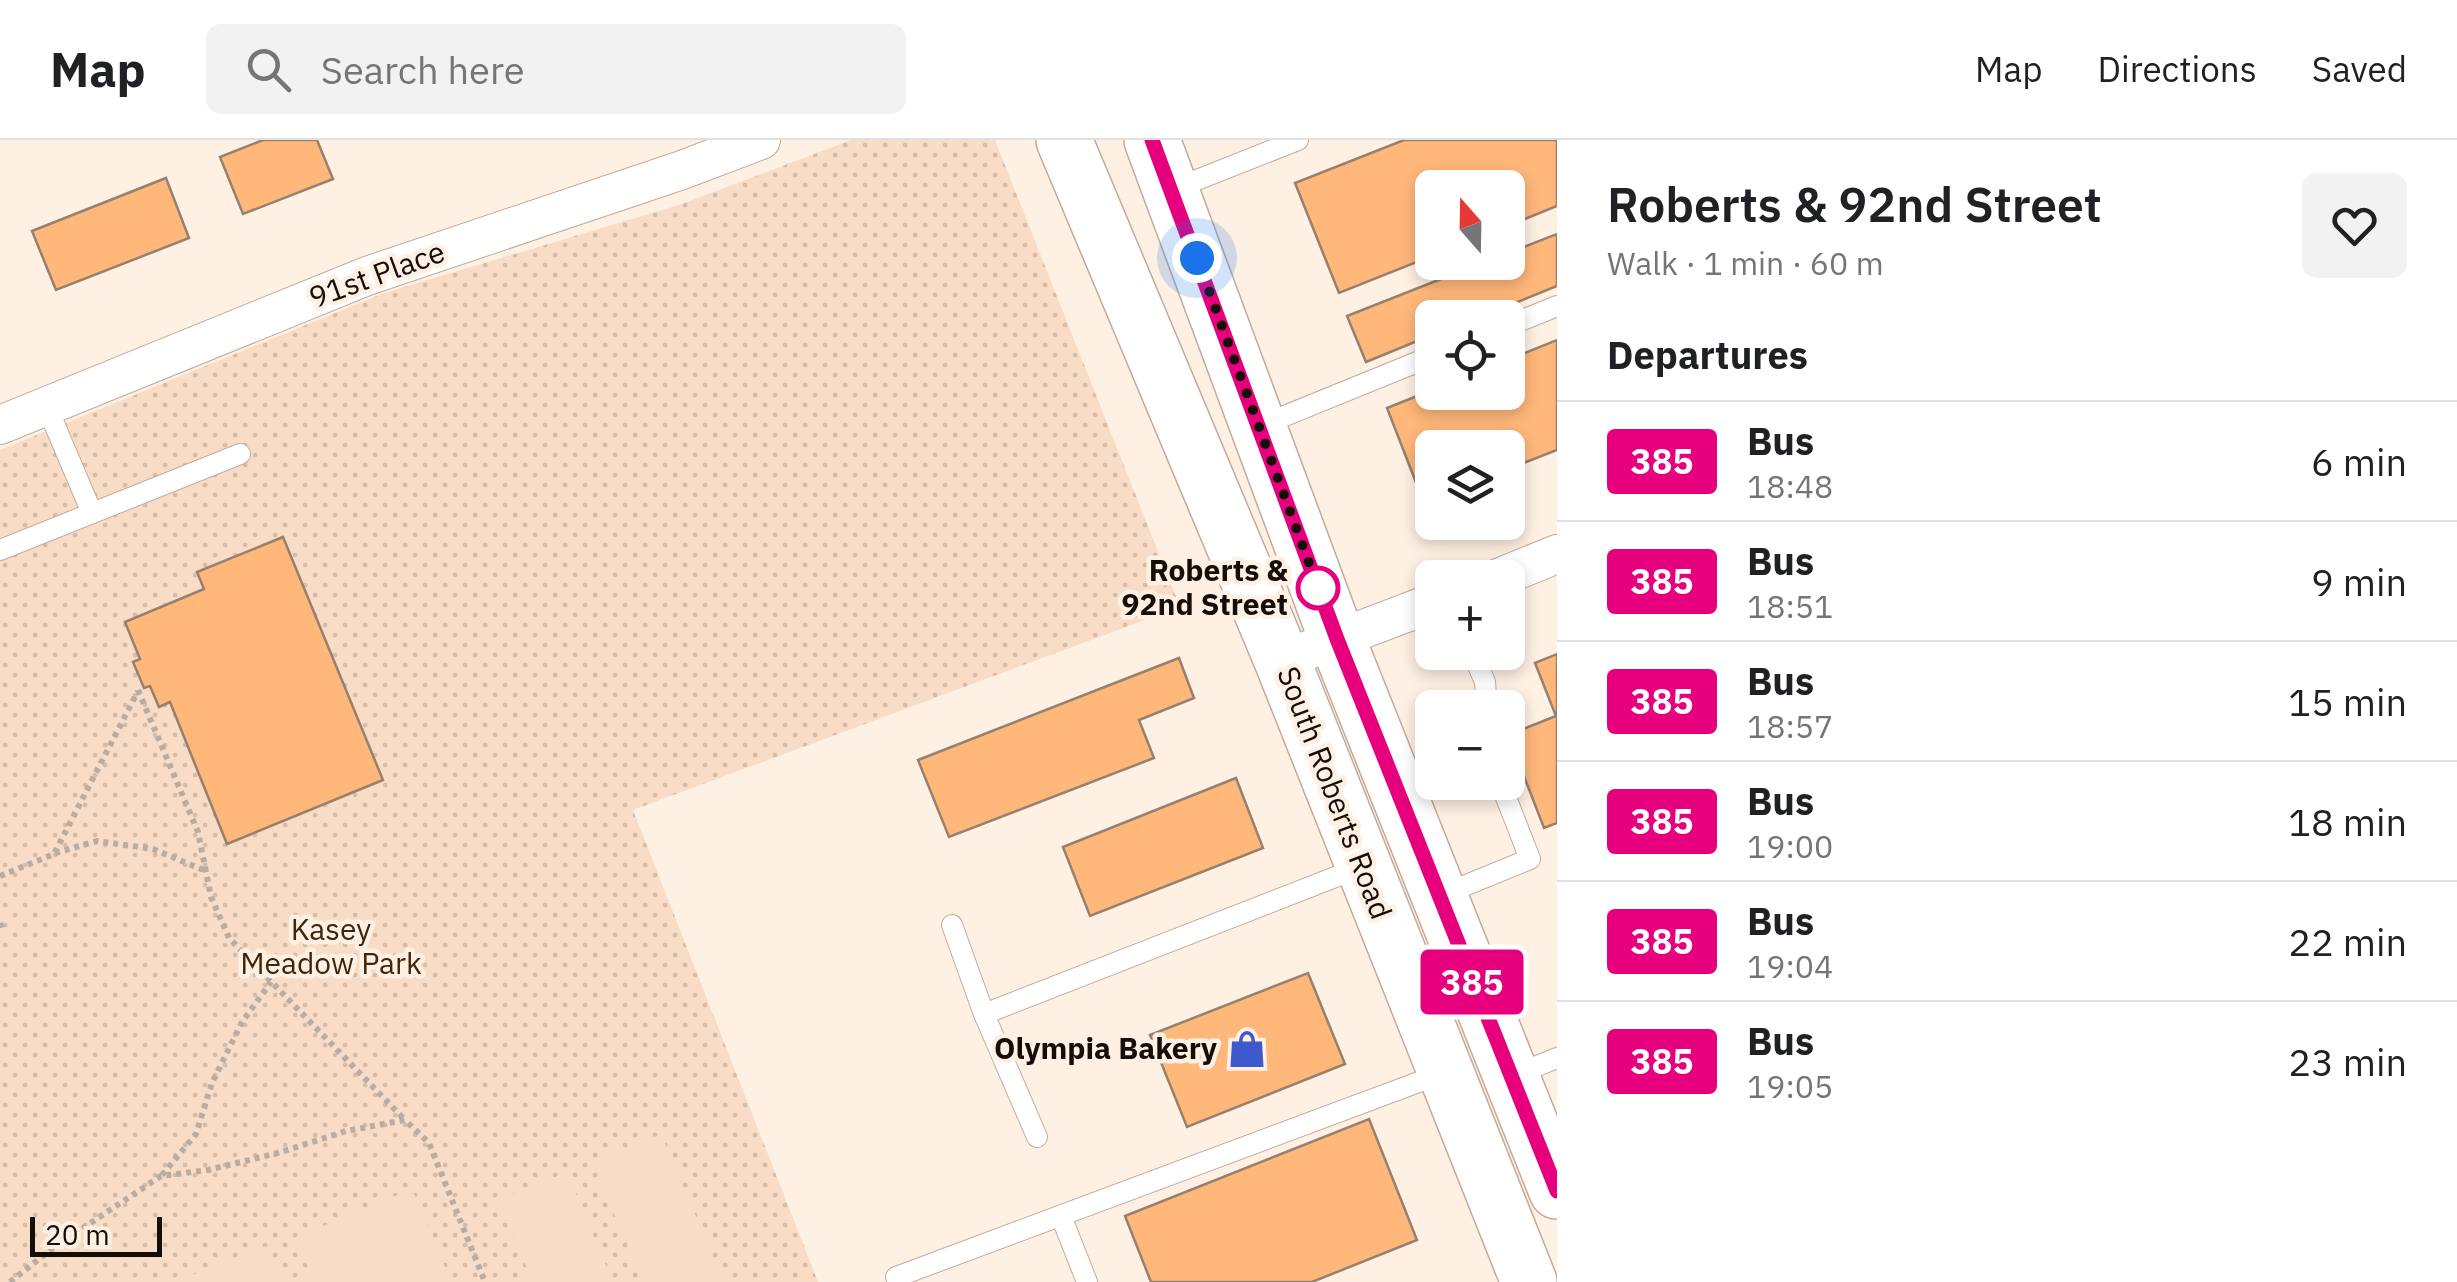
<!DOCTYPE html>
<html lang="en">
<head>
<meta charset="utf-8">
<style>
	:root { --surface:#fff; --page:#f2f2f2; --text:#202124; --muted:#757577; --line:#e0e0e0 }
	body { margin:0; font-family:"IBM Plex Sans",sans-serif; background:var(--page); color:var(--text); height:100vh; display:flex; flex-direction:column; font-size:38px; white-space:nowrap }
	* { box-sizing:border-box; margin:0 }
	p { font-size:32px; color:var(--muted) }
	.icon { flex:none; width:55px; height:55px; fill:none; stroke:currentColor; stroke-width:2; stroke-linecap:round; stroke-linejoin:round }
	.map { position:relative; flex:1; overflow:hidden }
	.panel { display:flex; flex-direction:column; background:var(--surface); width:900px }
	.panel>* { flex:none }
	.badge { padding:0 20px; border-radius:8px; font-size:35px; line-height:65px }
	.needle { width:65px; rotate:340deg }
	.fabs { position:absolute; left:1415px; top:30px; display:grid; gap:20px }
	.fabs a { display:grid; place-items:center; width:110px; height:110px; border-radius:15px; background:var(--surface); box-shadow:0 5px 15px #0003; font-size:50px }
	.scale { position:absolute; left:30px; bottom:25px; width:132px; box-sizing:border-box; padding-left:10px; border:5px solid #150d07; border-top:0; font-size:28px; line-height:35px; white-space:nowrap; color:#150d07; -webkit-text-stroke:8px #fff0e4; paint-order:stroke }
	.you { position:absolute; width:50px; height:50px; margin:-25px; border:8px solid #fff; border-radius:50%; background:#1a73e8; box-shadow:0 0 0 15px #1a73e833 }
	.map>.badge { position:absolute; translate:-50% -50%; box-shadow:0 0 0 5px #fff }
	h2 { padding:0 50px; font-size:38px; line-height:90px }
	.round { display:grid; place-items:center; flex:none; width:105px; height:105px; border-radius:15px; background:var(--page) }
	.headline { display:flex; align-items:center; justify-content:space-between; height:170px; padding:0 50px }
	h1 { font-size:48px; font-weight:600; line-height:75px }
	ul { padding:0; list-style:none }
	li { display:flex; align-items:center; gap:30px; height:120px; padding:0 50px; border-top:2px solid var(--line) }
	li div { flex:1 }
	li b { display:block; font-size:38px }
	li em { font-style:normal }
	li .badge { min-width:110px; font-weight:700; text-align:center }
	header { display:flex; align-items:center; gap:60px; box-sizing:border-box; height:140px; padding:0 50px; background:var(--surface); border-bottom:2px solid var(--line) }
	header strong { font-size:48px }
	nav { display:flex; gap:55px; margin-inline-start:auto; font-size:35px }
	.search { width:700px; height:90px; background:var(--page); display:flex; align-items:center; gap:25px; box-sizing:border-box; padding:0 35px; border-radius:15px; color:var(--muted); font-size:38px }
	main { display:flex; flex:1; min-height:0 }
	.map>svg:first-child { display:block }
	.green { fill:url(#green-dots) }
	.pitch { fill:#f9dcc5 }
	.building { fill:#ffb77a; stroke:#96806e; stroke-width:2.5 }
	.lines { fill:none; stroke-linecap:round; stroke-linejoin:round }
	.lane-casing { stroke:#c2ab99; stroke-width:22 }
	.street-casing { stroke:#c2ab99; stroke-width:40 }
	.secondary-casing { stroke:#c2ab99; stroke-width:58 }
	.path { stroke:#b9aca2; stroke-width:6; stroke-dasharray:5 5; stroke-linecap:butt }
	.lane { stroke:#fff; stroke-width:20 }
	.street { stroke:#fff; stroke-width:38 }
	.secondary { stroke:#fff; stroke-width:55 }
	.line-casing { stroke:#fff; stroke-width:22 }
	.line { stroke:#e6007e; stroke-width:15 }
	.walk { stroke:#150d07; stroke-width:10; stroke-dasharray:0 18 }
	.stop-dot { fill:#fff; stroke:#e6007e; stroke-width:5 }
	.labels { text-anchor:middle; stroke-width:9; stroke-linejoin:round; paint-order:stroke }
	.street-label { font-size:30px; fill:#150d07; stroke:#fff0e4 }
	.stop-label { font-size:30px; font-weight:bold; fill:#150d07; stroke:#fff0e4; text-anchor:end }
	.park-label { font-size:30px; fill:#41250a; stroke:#fff0e4 }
	.poi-label { font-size:30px; font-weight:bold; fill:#150d07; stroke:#fff0e4; text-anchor:end }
</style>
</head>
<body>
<header>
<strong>Map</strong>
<div class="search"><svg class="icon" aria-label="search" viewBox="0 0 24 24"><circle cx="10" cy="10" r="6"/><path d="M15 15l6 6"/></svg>Search here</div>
<nav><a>Map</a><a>Directions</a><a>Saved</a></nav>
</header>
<main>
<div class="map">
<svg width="1557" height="1142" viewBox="0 0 1557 1142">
	<defs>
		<pattern id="green-dots" width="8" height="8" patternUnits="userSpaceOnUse" patternTransform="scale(2.5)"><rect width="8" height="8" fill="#f9dcc5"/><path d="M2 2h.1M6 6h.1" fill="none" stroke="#d5bca8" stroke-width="1.8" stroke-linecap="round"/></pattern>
	</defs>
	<rect width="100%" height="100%" fill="#fff0e4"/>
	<path class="green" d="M851 0H995L1180 467 633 670 818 1142H0V310L384 153 682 64Z"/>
	<g class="pitch">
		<path d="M661 994 722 1138 713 1142H643L592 1022Z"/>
		<path d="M567 1032 613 1142H533L498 1060Z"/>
		<path d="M412 1049 451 1142H314L296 1097Z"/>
		<path d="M266 1106 280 1142H174Z"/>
	</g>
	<g class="building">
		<path d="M263 0H317L333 39 243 74 220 17Z"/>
		<path d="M1404 0H1557V66L1508 86V48H1432V116L1339 153 1295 43Z"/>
		<path d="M166 38 189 98 56 150 32 91Z"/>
		<path d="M1557 94V146L1478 178H1432V195L1366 222 1347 176 1484 122H1508V113Z"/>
		<path d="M1557 200V310L1508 329V308H1432V359L1424 363 1387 268 1432 250 1508 252V220Z"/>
		<path d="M283 397 383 640 227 704 170 562 159 567 150 546 144 548 133 522 140 519 125 482 204 449 197 432Z"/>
		<path d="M1557 514V683L1544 688 1508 595 1556 576 1535 523Z"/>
		<path d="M1179 518 1194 558 1139 580 1154 618 949 697 918 620Z"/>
		<path d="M1236 638 1263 708 1090 776 1063 707Z"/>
		<path d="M1308 833 1345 924 1187 987 1150 895Z"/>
		<path d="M1369 979 1417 1100 1312 1142H1151L1125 1076Z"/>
	</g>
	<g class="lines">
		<g class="lane-casing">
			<g id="lane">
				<path d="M1174 49 1298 0"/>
				<path d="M1508 186 1557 166"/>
				<path d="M47 267 92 373"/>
				<path d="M1260 286 1432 216"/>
				<path d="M0 410 240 314"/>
				<path d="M1472 512 1485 542 1487 568"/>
				<path d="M1442 755 1530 719 1500 642"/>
				<path d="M952 785 984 874"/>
				<path d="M1512 936 1557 918"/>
				<path d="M1037 997 984 874 1361 727"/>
				<path d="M1061 1076 1087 1142"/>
				<path d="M898 1142 896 1137 1443 933"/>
			</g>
		</g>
		<g class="street-casing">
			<g id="street">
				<path d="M0 285 367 136 682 30 761 0"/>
				<path d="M1498 438 1557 414"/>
				<path d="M1282 520 1432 463"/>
			</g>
		</g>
		<g class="secondary-casing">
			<g id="secondary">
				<path d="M1064 0 1282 520 1529 1142"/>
				<path d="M1152 0 1337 499 1557 1051"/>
			</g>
		</g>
		<g class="path">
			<path d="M138 550 198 692 211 757 229 798 405 980"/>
			<path d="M55 713 97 701 153 709 206 731"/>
			<path d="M0 736 54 714 138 551"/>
			<path d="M0 783 3 791"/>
			<path d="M162 1035 196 994 212 943 242 882 271 842"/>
			<path d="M10 1142 53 1108 161 1036 208 1030 278 1013 346 991 405 980 429 1003 485 1142"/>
		</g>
		<use href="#lane" class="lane"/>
		<use href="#street" class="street"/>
		<use href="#secondary" class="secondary"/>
	</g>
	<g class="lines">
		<g class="line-casing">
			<path id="line" d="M1152 0 1337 499 1557 1051"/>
		</g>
		<use href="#line" class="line"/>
		<path class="walk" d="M1197 118 1324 464 1318 448"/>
	</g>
	<defs>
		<g id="shop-bare" transform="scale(3)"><path d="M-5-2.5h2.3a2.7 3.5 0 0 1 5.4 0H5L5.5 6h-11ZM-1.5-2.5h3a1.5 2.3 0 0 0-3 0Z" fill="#3d59cc" stroke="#fff0e4" stroke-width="2.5" paint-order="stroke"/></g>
	</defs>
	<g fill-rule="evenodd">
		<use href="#shop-bare" x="1247" y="909"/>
	</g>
	<circle class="stop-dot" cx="1318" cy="448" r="20"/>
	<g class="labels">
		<g class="street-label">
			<text transform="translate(377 135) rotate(-20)" y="10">91st Place</text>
			<text transform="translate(1334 653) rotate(69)" y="10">South Roberts Road</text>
		</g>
		<g class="stop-label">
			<text x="1288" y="441">Roberts &amp;<tspan x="1288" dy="34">92nd Street</tspan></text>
		</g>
		<g class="park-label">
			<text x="331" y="800">Kasey<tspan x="331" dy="34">Meadow Park</tspan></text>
		</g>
		<g class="poi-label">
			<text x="1217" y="919">Olympia Bakery</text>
		</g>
	</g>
</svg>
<div class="fabs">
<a><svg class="needle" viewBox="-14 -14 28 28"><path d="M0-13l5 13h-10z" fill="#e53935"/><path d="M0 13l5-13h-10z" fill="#757577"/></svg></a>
<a><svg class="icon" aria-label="locate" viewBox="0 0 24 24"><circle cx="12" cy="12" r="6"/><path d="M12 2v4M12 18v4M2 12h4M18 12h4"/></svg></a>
<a><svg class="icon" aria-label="layers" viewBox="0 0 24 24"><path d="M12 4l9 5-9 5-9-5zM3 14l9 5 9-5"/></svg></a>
<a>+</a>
<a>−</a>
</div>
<div class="scale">20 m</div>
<div class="you" style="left:1197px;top:118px"></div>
<b class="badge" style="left:1472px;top:842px;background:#e6007e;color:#fff">385</b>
</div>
<section class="panel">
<div class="headline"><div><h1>Roberts &amp; 92nd Street</h1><p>Walk · 1 min · 60 m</p></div><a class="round"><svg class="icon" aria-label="heart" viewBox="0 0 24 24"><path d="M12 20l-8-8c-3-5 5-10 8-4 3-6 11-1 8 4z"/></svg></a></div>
<h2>Departures</h2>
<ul>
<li><span class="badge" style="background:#e6007e;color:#fff">385</span><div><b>Bus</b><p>18:48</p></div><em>6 min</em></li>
<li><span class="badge" style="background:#e6007e;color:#fff">385</span><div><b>Bus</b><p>18:51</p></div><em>9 min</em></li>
<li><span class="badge" style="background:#e6007e;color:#fff">385</span><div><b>Bus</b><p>18:57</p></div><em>15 min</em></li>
<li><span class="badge" style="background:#e6007e;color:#fff">385</span><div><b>Bus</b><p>19:00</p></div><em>18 min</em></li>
<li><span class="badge" style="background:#e6007e;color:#fff">385</span><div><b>Bus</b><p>19:04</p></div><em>22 min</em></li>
<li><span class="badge" style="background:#e6007e;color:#fff">385</span><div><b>Bus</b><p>19:05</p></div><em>23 min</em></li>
</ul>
</section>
</main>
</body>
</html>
